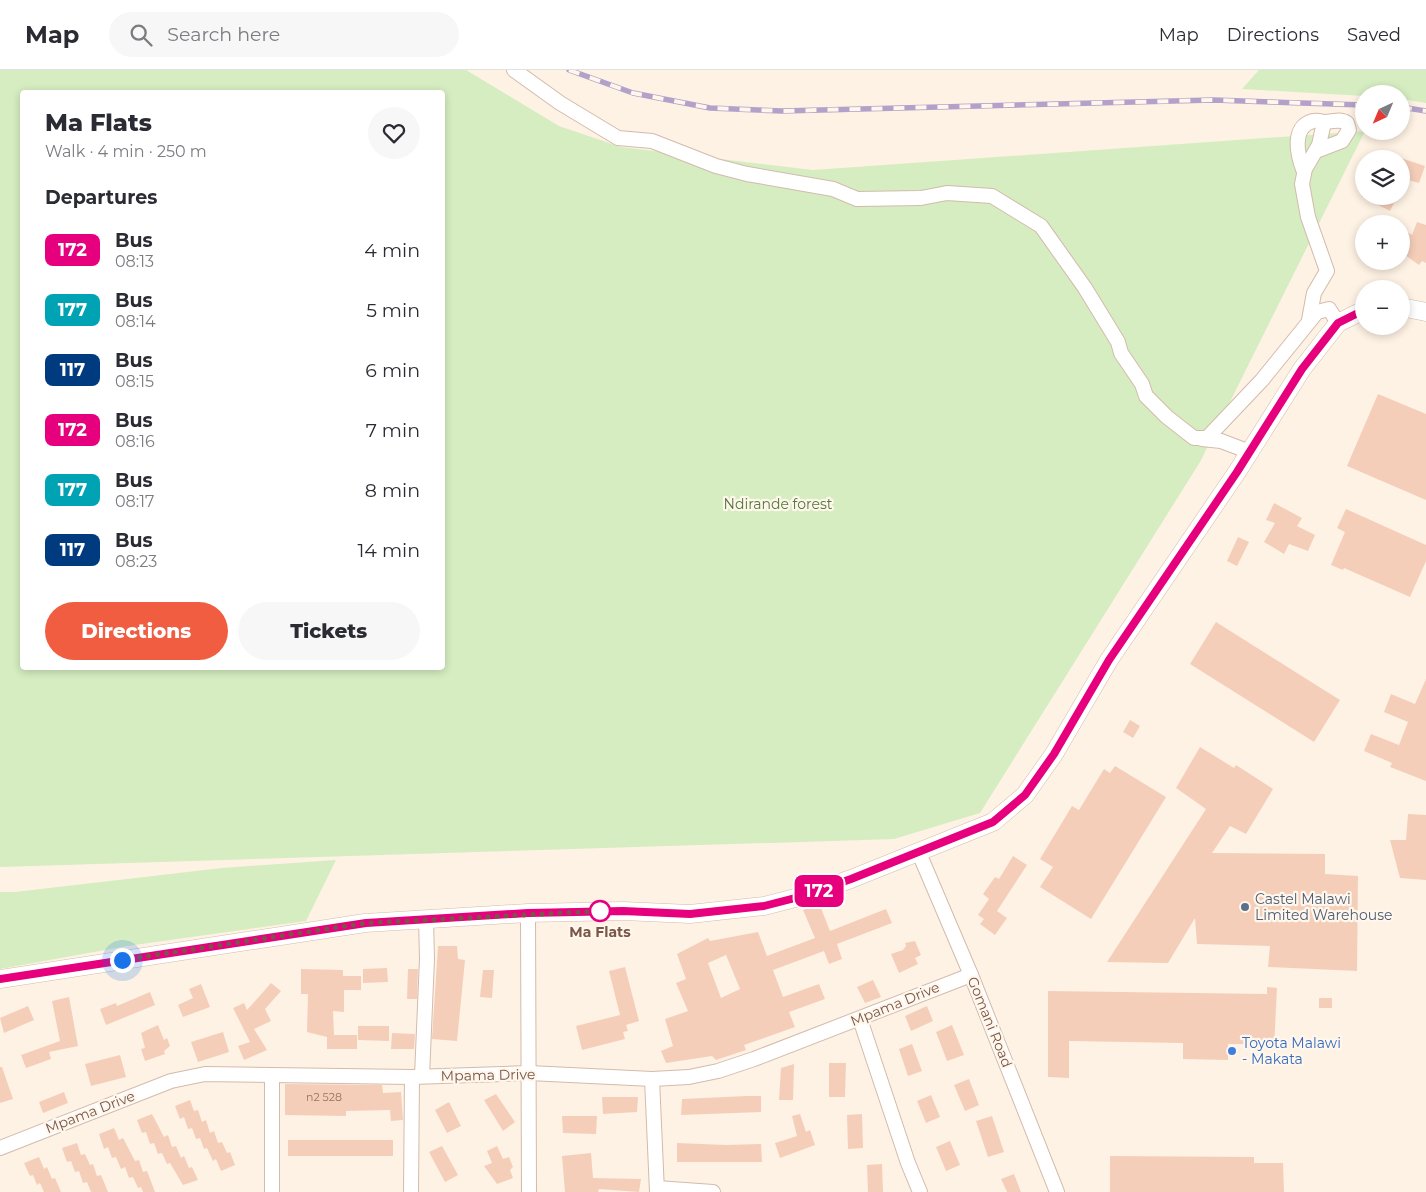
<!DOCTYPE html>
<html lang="en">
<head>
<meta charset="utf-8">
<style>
	:root { --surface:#fff; --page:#f7f7f7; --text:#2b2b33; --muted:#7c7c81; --line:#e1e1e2; --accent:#f15d40 }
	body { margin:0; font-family:Montserrat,sans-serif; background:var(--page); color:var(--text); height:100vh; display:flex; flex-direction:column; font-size:19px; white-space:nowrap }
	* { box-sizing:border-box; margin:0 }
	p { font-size:16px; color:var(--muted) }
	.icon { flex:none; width:28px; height:28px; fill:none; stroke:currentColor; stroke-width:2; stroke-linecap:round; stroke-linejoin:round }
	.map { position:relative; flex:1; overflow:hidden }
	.panel { position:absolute; left:20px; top:20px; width:425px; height:580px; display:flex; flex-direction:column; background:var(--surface); border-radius:5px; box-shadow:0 2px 8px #0003 }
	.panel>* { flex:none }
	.badge { padding:0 10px; border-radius:8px; font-size:18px; line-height:32px }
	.needle { width:32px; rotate:224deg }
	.controls { position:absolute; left:1355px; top:15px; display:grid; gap:10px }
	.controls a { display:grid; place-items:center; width:55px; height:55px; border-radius:50%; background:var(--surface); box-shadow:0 2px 8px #0003; font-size:25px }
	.you { position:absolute; width:25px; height:25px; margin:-12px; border:4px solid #fff; border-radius:50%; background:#1a73e8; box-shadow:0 0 0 8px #1a73e833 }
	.map>.badge { position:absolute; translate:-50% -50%; box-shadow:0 0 0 2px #fff }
	h2 { padding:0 25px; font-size:19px; line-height:45px }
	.round { display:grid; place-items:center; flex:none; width:52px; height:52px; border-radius:26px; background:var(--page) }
	.head { display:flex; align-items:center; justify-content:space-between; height:85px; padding:0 25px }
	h1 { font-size:24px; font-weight:800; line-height:38px }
	.primary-button { display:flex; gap:10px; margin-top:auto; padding:10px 25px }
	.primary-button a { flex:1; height:58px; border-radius:30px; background:var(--accent); color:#fff; font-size:20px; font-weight:800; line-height:58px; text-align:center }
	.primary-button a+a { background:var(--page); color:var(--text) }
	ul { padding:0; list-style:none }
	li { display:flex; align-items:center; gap:15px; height:60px; padding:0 25px }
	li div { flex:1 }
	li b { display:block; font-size:19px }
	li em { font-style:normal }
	li .badge { min-width:55px; font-weight:700; text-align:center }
	header { display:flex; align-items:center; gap:30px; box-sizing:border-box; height:70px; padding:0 25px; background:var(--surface); border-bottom:1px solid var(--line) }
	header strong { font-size:24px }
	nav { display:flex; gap:28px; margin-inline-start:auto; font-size:18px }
	.search { width:350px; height:45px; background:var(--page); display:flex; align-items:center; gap:12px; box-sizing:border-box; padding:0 18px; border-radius:28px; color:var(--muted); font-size:19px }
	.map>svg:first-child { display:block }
	.green { fill:#d5edc1; fill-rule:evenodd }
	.building { fill:#f5ceba; fill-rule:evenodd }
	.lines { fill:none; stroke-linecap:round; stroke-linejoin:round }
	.minor-casing { stroke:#d3bbac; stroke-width:16 }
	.tertiary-casing { stroke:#d3bbac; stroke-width:19 }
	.minor { stroke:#fff; stroke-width:14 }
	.tertiary { stroke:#fff; stroke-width:18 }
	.rail-casing { stroke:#b4a1c9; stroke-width:5.5 }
	.rail { stroke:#fff6ec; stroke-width:4; stroke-dasharray:11; stroke-linecap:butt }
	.line-casing { stroke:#fff; stroke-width:11 }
	.line { stroke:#e6007e; stroke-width:8 }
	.walk { stroke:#795647; stroke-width:5; stroke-dasharray:0 9 }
	.service-dot { fill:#5c6f8a; stroke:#fff6ec; stroke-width:2 }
	.stop-dot { fill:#fff; stroke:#e6007e; stroke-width:2.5 }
	.shop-dot { fill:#3f7fe0; stroke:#fff6ec; stroke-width:2 }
	.labels { text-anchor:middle; stroke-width:4.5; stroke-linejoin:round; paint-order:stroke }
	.number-label { font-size:11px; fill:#987464 }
	.park-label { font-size:14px; fill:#527a3c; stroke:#fff6ec }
	.service-label { font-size:14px; fill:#4e5e75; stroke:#fff6ec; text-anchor:start }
	.stop-label { font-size:14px; font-weight:bold; fill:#795647; stroke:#fff6ec }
	.street-label { font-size:14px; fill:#795647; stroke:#fff6ec }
	.shop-label { font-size:14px; fill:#366cbe; stroke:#fff6ec; text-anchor:start }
</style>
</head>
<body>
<header>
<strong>Map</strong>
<div class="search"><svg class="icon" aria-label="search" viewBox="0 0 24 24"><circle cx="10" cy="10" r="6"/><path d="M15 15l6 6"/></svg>Search here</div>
<nav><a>Map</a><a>Directions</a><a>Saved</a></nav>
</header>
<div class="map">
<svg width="1426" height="1122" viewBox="0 0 1426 1122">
	<rect width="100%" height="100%" fill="#fef2e4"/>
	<g class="green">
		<path d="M0 0H466L559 56 621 77 813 100 1365 61 1200 392 980 743 894 769 0 797ZM22 22H442V598H22Z"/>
		<path d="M1259 0H1426V33L1401 29V24H1364V26L1242 19Z"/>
		<path d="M336 790 306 851 127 876 0 899V822H15L222 798Z"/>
	</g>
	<g class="building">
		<path d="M1401 88 1425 96 1419 113 1401 108Z"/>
		<path d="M1361 126H1387L1395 131 1390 141Z"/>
		<path d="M1417 152 1426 155V193L1422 191 1419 195 1401 182V173L1407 162 1412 165Z"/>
		<path d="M1378 324 1426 344V430L1347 396Z"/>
		<path d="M1274 433 1302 448 1297 456 1315 465 1308 481 1289 474 1284 484 1264 472 1275 453 1266 450Z"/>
		<path d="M1346 439 1426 475V491L1410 527 1344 498 1343 500 1331 495 1345 462 1337 458Z"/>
		<path d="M1238 467 1249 472 1237 496 1227 491Z"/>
		<path d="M1216 552 1340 630 1314 672 1190 594Z"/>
		<path d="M1426 609V711L1390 697 1392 693 1364 681 1371 664 1399 675 1408 652 1384 642 1391 624 1415 634Z"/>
		<path d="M1130 650 1140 656 1133 668 1123 662Z"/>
		<path d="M1200 677 1234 698 1236 695 1273 719 1246 764 1230 756 1212 783 1325 784V804L1358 806 1357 901 1268 897 1270 876 1197 874 1195 848 1168 893 1107 892 1206 739 1176 718Z"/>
		<path d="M1115 696 1166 727 1091 849 1040 817 1053 797 1040 789 1072 736 1079 740 1104 699 1110 703Z"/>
		<path d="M1408 744 1426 745V810L1400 808 1390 770H1406Z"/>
		<path d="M1013 786 1027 795 997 841 1007 848 995 865 980 854 984 849 978 845 989 829 983 824 995 807 999 809Z"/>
		<path d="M819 833 830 861 886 839 892 853 837 874 842 889 829 894 824 881 773 900 783 927 819 914 825 929 789 942 795 957 744 975 746 980 716 990 712 986 666 993 661 981 673 976 665 949 688 941 676 913 686 909 677 884 708 868 710 871 758 862 767 886 815 868 803 840ZM726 885 740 919 721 928 708 893Z"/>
		<path d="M915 871 921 885 915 888 918 894 899 903 891 884 903 880 906 876 905 873Z"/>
		<path d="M438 876H457L458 889 465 890 457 971 432 969Z"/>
		<path d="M625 897 639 951 626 955 628 961 623 962 625 969 582 980 576 956 620 945 609 901Z"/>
		<path d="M387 898 388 912 363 913V899Z"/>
		<path d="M301 899 343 900V906H361V920H344V942L333 941 334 965H357V979H327V967L307 962 308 924H301Z"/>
		<path d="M408 899H418L417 929H407Z"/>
		<path d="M483 900H494L492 928 480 927Z"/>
		<path d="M873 910 881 927 865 933 857 917Z"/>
		<path d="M271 913 281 921 265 939 271 951 254 959 267 980 244 990 238 976 250 972 233 938 244 933 247 940Z"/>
		<path d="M201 914 210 937 183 947 178 935 193 928 189 919Z"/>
		<path d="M1267 917 1277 918 1274 978H1265V974H1228V990L1183 989V973L1069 971V1008L1048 1007V921L1267 924Z"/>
		<path d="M150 922 155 935 106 955 100 939 116 933 117 936Z"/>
		<path d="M69 927 78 976 49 982 51 989 26 998 21 985 60 971 52 931Z"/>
		<rect x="1319" y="928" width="13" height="10"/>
		<path d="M28 936 34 950 4 963 0 948Z"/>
		<path d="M927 936 933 951 911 961 905 946Z"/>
		<path d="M158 955 164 970 167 968 170 976 164 981 165 984 145 991 141 979 145 978 141 963Z"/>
		<path d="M952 955 964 985 947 991 936 962Z"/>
		<path d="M358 956H389V971L358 970Z"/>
		<path d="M223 962 229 982 198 992 191 972Z"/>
		<path d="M392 963 415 964 414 979H391Z"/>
		<path d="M912 974 922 1001 908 1006 899 979Z"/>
		<path d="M120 985 126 1007 91 1016 85 994Z"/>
		<path d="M829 993H846L845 1027H829Z"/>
		<path d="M794 994 793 1030H779L781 998Z"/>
		<path d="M0 997H2L13 1029 0 1033Z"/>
		<path d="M969 1009 979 1035 965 1041 954 1015Z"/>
		<path d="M285 1014 382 1015 383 1023 401 1022 403 1050 391 1051 390 1040 346 1041V1046L285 1045Z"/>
		<path d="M64 1022 68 1033 43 1043 39 1032Z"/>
		<path d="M496 1024 515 1052 503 1061 484 1030Z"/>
		<path d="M931 1025 940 1047 926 1053 917 1031Z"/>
		<path d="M747 1026H761V1042L681 1045 682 1029Z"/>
		<path d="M602 1027H638L637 1042 603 1044Z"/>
		<path d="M190 1030 194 1041 198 1040 202 1052 206 1050 210 1063 214 1061 218 1073 222 1072 227 1083 230 1082 235 1095 221 1101 216 1089 213 1091 207 1078 204 1079 200 1068 196 1069 192 1058 188 1059 184 1047 180 1049 175 1036Z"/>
		<path d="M449 1032 461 1056 447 1063 435 1040Z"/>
		<path d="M152 1044 164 1067 168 1065 172 1077 176 1076 181 1088 184 1086 189 1098 192 1097 198 1110 183 1115 170 1093 167 1094 162 1083 158 1084 154 1073 150 1074 146 1062 142 1063 137 1050Z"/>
		<path d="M800 1044 806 1062 810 1060 815 1075 780 1088 775 1073 797 1066 792 1046Z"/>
		<path d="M862 1044 863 1078 848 1079 847 1045Z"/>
		<path d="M562 1046H597L596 1064 563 1063Z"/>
		<path d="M992 1046 1004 1082 988 1087 976 1051Z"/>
		<path d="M114 1058 119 1070 123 1068 135 1091 139 1090 143 1102 147 1101 155 1122H143L141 1117 138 1118 133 1107 129 1108 125 1097 121 1099 116 1087 112 1088 108 1077 104 1079 99 1064Z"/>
		<rect x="288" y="1070" width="105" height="16"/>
		<path d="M950 1071 960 1095 946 1101 936 1077Z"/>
		<path d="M77 1073 81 1085 85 1084 90 1095 93 1094 97 1106 101 1105 108 1122H91L87 1112 83 1113 79 1101 75 1102 71 1091 67 1092 62 1078Z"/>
		<path d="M677 1073 726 1075 761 1074 762 1092H677Z"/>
		<path d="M442 1076 458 1105 445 1112 429 1082Z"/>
		<path d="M497 1076 503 1089 509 1087 513 1097 510 1100 513 1108 497 1114 484 1096 492 1093 487 1081Z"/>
		<path d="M591 1083 593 1108 641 1109 639 1122 599 1119 598 1122H565L562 1086Z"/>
		<path d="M1110 1086 1254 1087V1093H1283L1284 1122H1110Z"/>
		<path d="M39 1087 44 1099 47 1097 52 1109 55 1108 61 1122H44L40 1113 37 1115 33 1105 30 1106 24 1093Z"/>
		<path d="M882 1094 883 1122H868L867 1095Z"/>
		<path d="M1014 1104 1021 1122H1007L1001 1109Z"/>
	</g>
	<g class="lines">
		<g class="minor-casing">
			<g id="minor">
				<path d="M514 0 560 33 618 68 652 71 716 96 747 104 833 119 857 129 921 128 947 123 992 126 1041 156 1085 218 1118 272 1121 283 1142 314 1146 326 1167 347 1194 368H1207L1262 310 1317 242 1329 239 1338 253"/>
				<path d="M1304 102C1298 87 1290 57 1313 51 1317 50 1320 51 1324 52 1333 52 1340 48 1347 53L1349 60 1342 71 1316 81"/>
				<path d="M1309 250 1314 223 1327 201 1308 147 1302 114 1305 99 1319 75 1324 52"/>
				<path d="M1202 369 1221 371 1250 382"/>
				<path d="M919 783 971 905 1057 1122"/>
				<path d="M528 843 529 1122"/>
				<path d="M860 949 908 1093 920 1122"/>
				<path d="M272 1006V1122"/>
				<path d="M422 1006 427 889 426 849"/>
				<path d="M652 1009 657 1122"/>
				<path d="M0 1078 171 1011 205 1004 412 1007 529 1003 652 1009 689 1007 718 1001 754 989 971 905"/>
				<path d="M657 1118 713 1122"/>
				<path d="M411 1122 412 1007"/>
			</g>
		</g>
		<g class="tertiary-casing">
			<g id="tertiary">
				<path d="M1401 237 1426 242"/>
				<path d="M0 909 365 853 528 843 623 841 690 844 764 836 803 826 851 809 993 752 1025 725 1054 684 1109 590 1237 402 1302 299 1338 253 1364 240"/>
			</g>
		</g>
		<use href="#minor" class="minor"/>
		<use href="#tertiary" class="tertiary"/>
		<g class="rail-casing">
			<g id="rail">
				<path d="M569 0 633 23 710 38 782 41 1213 30 1364 35"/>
				<path d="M1401 37 1426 41"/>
			</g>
		</g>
		<use href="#rail" class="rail"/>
	</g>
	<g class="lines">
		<g class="line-casing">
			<path id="line" d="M0 909 366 853 528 843 623 841 690 844 764 836 803 826 851 809 993 752 1025 725 1054 684 1109 590 1237 402 1302 299 1338 253 1364 240"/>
		</g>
		<use href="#line" class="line"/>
		<path class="walk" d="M122 890 366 853 600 841"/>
	</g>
	<circle class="service-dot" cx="1245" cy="837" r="5"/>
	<circle class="stop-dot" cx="600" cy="841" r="10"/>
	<circle class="shop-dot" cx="1232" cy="981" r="5"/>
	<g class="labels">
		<g class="number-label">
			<text x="324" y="1031">n2 528</text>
		</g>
		<g class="park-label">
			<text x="778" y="439">Ndirande forest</text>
		</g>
		<g class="service-label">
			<text x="1255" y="834">Castel Malawi<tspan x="1255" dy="16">Limited Warehouse</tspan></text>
		</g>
		<g class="stop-label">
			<text x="600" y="867">Ma Flats</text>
		</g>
		<g class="street-label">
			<text transform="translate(895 934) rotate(-22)" y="5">Mpama Drive</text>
			<text transform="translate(990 952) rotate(68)" y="5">Gomani Road</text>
			<text transform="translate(488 1005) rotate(-1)" y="5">Mpama Drive</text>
			<text transform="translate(90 1042) rotate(-21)" y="5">Mpama Drive</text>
		</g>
		<g class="shop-label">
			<text x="1242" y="978">Toyota Malawi<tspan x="1242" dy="16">- Makata</tspan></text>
		</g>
	</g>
</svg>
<div class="controls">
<a><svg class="needle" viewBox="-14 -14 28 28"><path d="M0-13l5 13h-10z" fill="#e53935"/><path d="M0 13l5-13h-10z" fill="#7c7c81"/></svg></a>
<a><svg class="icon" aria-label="layers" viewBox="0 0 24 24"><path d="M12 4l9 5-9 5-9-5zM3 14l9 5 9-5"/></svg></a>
<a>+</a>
<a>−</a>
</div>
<div class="you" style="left:122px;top:890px"></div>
<b class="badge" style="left:819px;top:821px;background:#e6007e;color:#fff">172</b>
<section class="panel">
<div class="head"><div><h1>Ma Flats</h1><p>Walk · 4 min · 250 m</p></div><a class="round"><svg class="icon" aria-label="heart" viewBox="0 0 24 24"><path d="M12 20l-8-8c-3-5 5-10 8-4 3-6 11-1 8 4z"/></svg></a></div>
<h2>Departures</h2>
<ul>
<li><span class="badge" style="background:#e6007e;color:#fff">172</span><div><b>Bus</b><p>08:13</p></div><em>4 min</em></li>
<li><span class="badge" style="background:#00a3b4;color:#fff">177</span><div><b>Bus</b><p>08:14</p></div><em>5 min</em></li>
<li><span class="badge" style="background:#003b80;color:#fff">117</span><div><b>Bus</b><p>08:15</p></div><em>6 min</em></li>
<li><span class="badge" style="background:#e6007e;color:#fff">172</span><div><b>Bus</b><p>08:16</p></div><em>7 min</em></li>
<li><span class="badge" style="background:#00a3b4;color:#fff">177</span><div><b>Bus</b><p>08:17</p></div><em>8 min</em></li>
<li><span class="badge" style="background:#003b80;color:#fff">117</span><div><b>Bus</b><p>08:23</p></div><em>14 min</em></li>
</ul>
<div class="primary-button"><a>Directions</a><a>Tickets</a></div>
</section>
</div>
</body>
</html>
